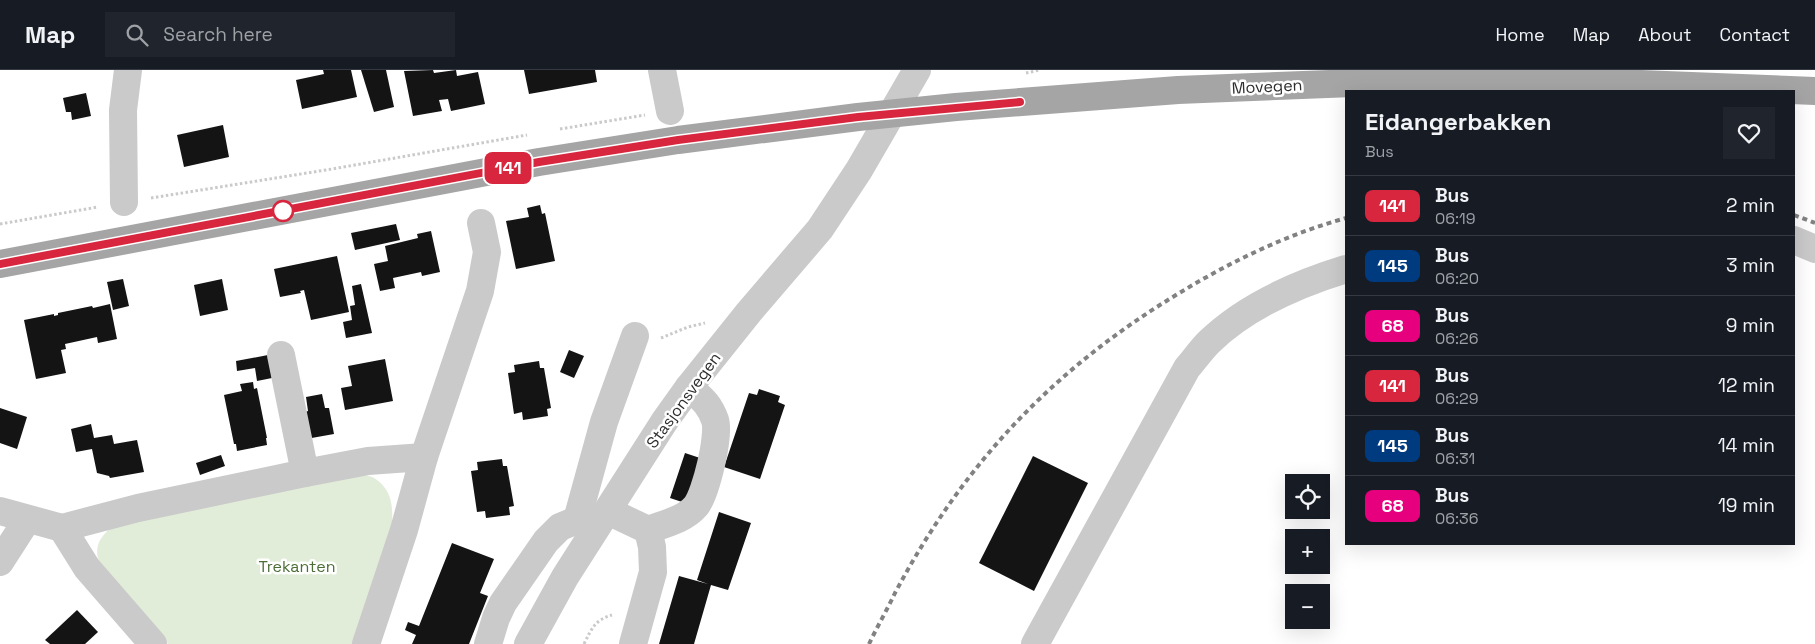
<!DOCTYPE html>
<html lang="en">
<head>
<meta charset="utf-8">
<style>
	:root { --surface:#171b24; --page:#20242c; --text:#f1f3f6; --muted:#9ea1a6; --line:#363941 }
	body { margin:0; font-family:"Space Grotesk",sans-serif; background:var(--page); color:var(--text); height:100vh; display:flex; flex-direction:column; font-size:19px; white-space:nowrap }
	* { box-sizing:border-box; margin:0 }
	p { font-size:16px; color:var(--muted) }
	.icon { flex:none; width:28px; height:28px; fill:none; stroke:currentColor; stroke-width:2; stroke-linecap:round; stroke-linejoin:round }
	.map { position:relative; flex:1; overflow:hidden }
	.sheet { position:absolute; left:1345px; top:20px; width:450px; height:455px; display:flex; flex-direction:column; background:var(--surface); border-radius:0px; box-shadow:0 5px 20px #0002 }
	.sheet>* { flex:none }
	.badge { padding:0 10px; border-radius:8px; font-size:18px; line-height:32px }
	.controls { position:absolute; left:1285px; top:404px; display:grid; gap:10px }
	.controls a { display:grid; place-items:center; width:45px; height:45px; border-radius:0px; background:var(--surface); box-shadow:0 5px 20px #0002; font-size:25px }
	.map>.badge { position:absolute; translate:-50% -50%; box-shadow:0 0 0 2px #fff }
	.round { display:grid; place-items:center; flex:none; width:52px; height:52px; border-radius:0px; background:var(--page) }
	.summary { display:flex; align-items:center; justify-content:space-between; height:85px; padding:0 20px }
	h1 { font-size:24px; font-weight:700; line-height:38px }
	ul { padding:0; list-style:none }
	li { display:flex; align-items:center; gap:15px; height:60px; padding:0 20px; border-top:1px solid var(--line) }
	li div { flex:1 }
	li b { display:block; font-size:19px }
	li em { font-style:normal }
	li .badge { min-width:55px; font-weight:700; text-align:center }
	header { display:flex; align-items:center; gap:30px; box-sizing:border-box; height:70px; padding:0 25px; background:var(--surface); border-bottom:1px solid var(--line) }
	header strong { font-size:24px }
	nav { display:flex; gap:28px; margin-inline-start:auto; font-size:18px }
	.search { width:350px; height:45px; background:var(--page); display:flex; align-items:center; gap:12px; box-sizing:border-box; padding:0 18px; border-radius:0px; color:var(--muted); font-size:19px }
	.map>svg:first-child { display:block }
	.green { fill:#e2edd9 }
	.building { fill:#141414 }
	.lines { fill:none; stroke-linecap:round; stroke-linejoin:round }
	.path { stroke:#cacaca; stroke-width:3; stroke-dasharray:2.5 2.5; stroke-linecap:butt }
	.minor { stroke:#cacaca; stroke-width:28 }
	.major { stroke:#a5a5a5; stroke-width:28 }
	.rail { stroke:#828282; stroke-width:4; stroke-dasharray:5 4; stroke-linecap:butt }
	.line-casing { stroke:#fff; stroke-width:11 }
	.line { stroke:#d7263d; stroke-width:8 }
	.stop-dot { fill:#fff; stroke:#d7263d; stroke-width:2.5 }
	.labels { text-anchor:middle; stroke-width:5; stroke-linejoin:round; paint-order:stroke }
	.street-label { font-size:16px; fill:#2d2d2d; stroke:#fff }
	.park-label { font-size:16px; fill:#4d6d37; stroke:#fff }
</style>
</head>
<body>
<header>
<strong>Map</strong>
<div class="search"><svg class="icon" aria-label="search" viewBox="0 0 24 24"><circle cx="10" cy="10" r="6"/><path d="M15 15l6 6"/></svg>Search here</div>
<nav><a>Home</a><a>Map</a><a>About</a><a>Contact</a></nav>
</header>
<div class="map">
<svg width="1815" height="574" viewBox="0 0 1815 574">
	<rect width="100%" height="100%" fill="#fff"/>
	<path class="green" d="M358 404C364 405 373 406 377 410 392 421 393 437 392 454L354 574H168C155 561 143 547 131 534 110 511 76 481 115 455Z"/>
	<g class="building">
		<path d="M323 0H351L357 27 302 39 296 10 324 4Z"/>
		<path d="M361 0H386L394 37 374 42Z"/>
		<path d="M433 0 434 3 456 0 457 6 478 2 485 34 451 41 448 29 439 30 442 41 413 46 404 1Z"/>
		<path d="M524 0H595L597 12 529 24Z"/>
		<path d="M86 23 91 46 72 50 71 42H66L63 28Z"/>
		<path d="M223 55 229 87 184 97 177 65Z"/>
		<path d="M540 135 542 144 545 143 555 191 516 199 506 151 529 147 527 138Z"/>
		<path d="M396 154 400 170 355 180 351 163Z"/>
		<path d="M431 161 440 202 422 206 421 202 393 208 395 218 380 221 374 194 388 191 385 176 418 168 417 164Z"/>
		<path d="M337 186 349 242 311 250 304 220 300 221 301 223 280 227 274 199Z"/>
		<path d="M123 209 129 236 113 240 107 212Z"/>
		<path d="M222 209 228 240 200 246 194 215Z"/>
		<path d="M361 214 372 263 346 268 343 252 352 250 350 236 355 235 352 216Z"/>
		<path d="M110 234 117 269 98 273 97 267 65 274 66 279 61 280 66 303 36 309 24 250 54 244V246L58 245V243L92 236 93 238Z"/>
		<path d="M569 280 584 286 574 308 560 302Z"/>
		<path d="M268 285 272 308 257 311 255 298 237 301 236 291Z"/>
		<path d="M385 289 393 331 345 340 341 318 352 316 348 296Z"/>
		<path d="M539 291 540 298H544L551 338 547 339 548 346 523 350 522 342 514 344 508 303 515 302 514 295Z"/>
		<path d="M253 312 254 319 257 318 267 368H266L267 375 237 381 236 374H234L224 325 242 321 240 314Z"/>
		<path d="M759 319 780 326 778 332 785 335 760 409 724 397 749 323 757 325Z"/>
		<path d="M322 324 325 338H329L334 364 306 369 302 343 308 341 306 327Z"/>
		<path d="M0 338 27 347 17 379 0 373Z"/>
		<path d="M91 354 94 368 112 365 114 374 137 370 144 402 110 408 109 406 97 403 92 379 76 382 71 359Z"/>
		<path d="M685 383 703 389 688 434 670 428Z"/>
		<path d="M221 385 225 396 200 405 196 393Z"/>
		<path d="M1033 386 1088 413 1034 521 979 493Z"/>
		<path d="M502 389 503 396H507L514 436 509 437 510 445 486 448 485 441 477 442 471 401 478 400 477 392Z"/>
		<path d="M719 442 751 453 728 520 711 515 694 574H659L679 506 708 514 697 510Z"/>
		<path d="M452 473 494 489 480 523 488 526 469 574H412L416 565 405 560 408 552 419 556Z"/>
		<path d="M77 540 98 562 85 574H50L45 570Z"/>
	</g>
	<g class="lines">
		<g class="path">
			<path d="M1026 3 1040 0"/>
			<path d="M560 59 645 45"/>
			<path d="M151 128 332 99 527 65"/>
			<path d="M0 154 98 137"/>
			<path d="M661 268 688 257 705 253"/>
			<path d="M584 574C592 558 595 550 612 545"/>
		</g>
		<g class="minor">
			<path d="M662 0 670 41"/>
			<path d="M124 132 123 40 128 0"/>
			<path d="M1794 170 1815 179"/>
			<path d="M281 285 305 403"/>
			<path d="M0 441 62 458 138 438 305 403 368 391 424 387"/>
			<path d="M608 441 648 460 652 477 653 502 633 574"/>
			<path d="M577 450 604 352 635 266"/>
			<path d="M62 458 87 498 153 574"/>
			<path d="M648 460C664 454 684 450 696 436 706 423 720 365 715 350 709 333 701 328 689 317"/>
			<path d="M0 492 27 450"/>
			<path d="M366 574 404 460 424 387 480 221 487 182 481 153"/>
			<path d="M488 574 496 548 503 533 546 471 560 457 577 450 593 461"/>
			<path d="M528 574 565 507 664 352 689 317 749 242 820 159 859 100 917 0"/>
			<path d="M1035 574 1187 298C1194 290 1201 280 1209 272 1246 236 1297 214 1346 199"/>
		</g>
		<path class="major" d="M0 194 539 92 678 70 858 47 956 37 1178 20 1430 10 1616 13 1815 21"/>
		<g class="rail">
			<path d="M1794 145 1815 153"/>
			<path d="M869 574C877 557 887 540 895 523 964 393 1054 298 1181 222 1232 191 1288 164 1346 148"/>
		</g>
	</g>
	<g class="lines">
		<g class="line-casing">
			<path id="line" d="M0 194 539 92 678 70 858 47 1020 32"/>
		</g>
		<use href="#line" class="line"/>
	</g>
	<circle class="stop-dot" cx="283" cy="141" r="10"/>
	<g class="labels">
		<g class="street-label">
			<text transform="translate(1267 16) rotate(-3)" y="6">Movegen</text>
			<text transform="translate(683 330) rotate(-54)" y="6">Stasjonsvegen</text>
		</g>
		<g class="park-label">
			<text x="297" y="502">Trekanten</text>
		</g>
	</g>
</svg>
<div class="controls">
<a><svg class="icon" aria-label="locate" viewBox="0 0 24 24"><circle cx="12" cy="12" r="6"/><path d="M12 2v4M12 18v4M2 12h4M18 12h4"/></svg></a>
<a>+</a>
<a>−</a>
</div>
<b class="badge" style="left:508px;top:98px;background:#d7263d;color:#fff">141</b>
<section class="sheet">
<div class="summary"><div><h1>Eidangerbakken</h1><p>Bus</p></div><a class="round"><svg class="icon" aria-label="heart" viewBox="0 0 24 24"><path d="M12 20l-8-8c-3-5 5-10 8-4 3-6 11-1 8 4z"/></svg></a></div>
<ul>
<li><span class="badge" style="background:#d7263d;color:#fff">141</span><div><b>Bus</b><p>06:19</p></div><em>2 min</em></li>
<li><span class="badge" style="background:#003b80;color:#fff">145</span><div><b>Bus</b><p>06:20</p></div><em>3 min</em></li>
<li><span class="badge" style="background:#e6007e;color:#fff">68</span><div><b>Bus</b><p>06:26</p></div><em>9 min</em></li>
<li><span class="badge" style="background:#d7263d;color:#fff">141</span><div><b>Bus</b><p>06:29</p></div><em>12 min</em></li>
<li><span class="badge" style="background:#003b80;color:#fff">145</span><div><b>Bus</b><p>06:31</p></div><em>14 min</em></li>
<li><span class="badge" style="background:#e6007e;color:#fff">68</span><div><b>Bus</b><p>06:36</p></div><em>19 min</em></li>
</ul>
</section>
</div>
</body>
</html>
